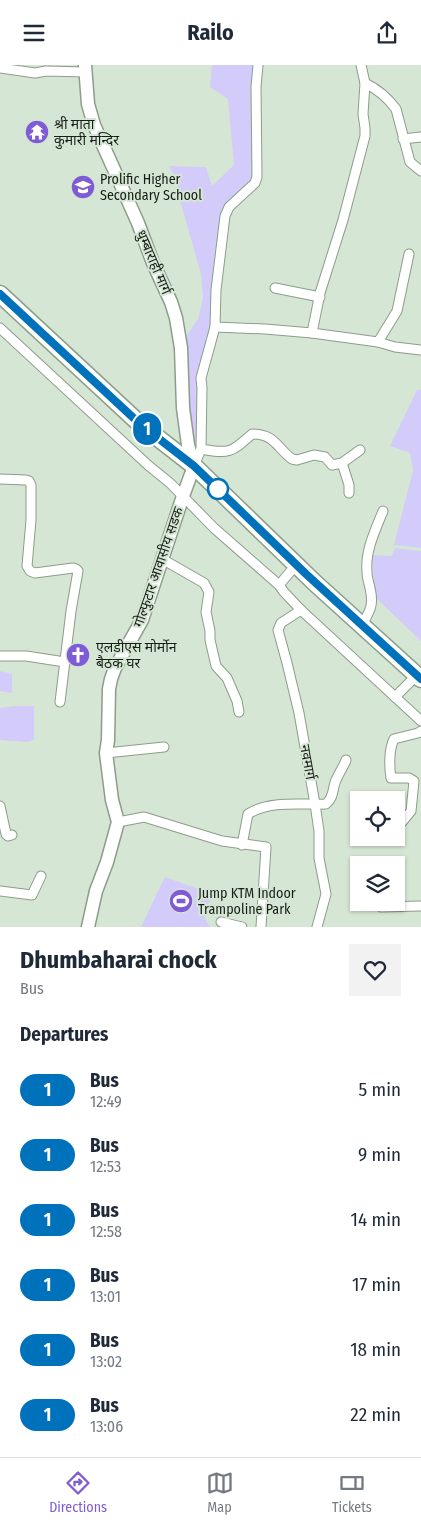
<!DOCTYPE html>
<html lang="en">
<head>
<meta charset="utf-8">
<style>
	:root { --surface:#fff; --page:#f2f2f3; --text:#1f2937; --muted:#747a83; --line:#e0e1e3; --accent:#7f5bd5 }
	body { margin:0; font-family:"Fira Sans Condensed","Noto Sans Devanagari",sans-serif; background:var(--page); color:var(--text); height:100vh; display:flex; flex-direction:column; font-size:19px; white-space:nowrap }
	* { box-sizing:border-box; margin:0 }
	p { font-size:16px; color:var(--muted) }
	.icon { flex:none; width:28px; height:28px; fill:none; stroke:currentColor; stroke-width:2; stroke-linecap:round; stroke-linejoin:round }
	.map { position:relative; height:862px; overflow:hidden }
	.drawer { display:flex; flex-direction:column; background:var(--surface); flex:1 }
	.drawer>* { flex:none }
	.badge { padding:0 10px; border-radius:16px; font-size:18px; line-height:32px }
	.buttons { position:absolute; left:350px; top:726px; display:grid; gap:10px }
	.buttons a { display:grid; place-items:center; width:55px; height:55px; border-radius:0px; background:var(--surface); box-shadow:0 1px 4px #0004; font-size:25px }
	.map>.badge { position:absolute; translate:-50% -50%; box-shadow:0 0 0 2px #fff }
	h2 { padding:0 20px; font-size:19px; line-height:45px }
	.round { display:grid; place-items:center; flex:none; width:52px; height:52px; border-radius:0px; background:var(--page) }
	.head { display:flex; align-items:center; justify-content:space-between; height:85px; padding:0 20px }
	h1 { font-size:24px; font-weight:700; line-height:38px }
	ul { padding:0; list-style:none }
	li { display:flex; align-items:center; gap:15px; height:65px; padding:0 20px }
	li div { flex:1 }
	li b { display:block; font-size:19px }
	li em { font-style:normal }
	li .badge { min-width:55px; font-weight:700; text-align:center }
	header { display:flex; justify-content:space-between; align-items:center; height:65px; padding:0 20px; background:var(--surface); font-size:22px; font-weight:700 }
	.dock { display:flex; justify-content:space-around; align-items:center; height:70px; border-top:1px solid var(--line); background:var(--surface); font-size:14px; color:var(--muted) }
	.dock a { display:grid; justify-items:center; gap:2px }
	.dock .on { color:var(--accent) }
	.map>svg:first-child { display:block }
	.green { fill:#d3cbf9 }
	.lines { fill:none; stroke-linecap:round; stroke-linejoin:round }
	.street-casing { stroke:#8c9d8a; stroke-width:11 }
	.secondary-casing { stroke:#8c9d8a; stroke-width:15 }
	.highway-casing { stroke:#8c9d8a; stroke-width:19 }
	.street { stroke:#fff; stroke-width:9 }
	.secondary { stroke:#fff; stroke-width:12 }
	.highway { stroke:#fff; stroke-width:16 }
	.line-casing { stroke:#fff; stroke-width:11 }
	.line { stroke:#0072bc; stroke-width:8 }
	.stop-dot { fill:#fff; stroke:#0072bc; stroke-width:2.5 }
	.labels { text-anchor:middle; stroke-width:4; stroke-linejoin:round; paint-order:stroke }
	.poi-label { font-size:14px; fill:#181e17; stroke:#d5e7d4; text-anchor:start }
	.street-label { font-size:14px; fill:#181e17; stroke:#d5e7d4 }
</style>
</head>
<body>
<header><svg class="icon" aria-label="menu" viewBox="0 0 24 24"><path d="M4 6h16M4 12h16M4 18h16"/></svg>Railo<svg class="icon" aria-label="share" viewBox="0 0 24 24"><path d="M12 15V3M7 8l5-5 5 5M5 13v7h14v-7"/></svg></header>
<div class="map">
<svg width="421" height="862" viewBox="0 0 421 862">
	<rect width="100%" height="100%" fill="#d5e7d4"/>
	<g class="green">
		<path d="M212 0H259L255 118 225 151 215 262 201 313V382L192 383 183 276 198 254 203 233 201 209 178 128 177 113 168 101 206 102 212 121 234 100 228 34 210 22Z"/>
		<path d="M417 325H421V483L394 480 413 406 410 388 390 381Z"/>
		<path d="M395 483 421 486V576L375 532 372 490 392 491Z"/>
		<path d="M0 606 12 609V628L0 626Z"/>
		<path d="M15 641H34V675L27 677 0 675V643Z"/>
		<path d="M165 812 215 830C204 843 200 847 210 862H141Z"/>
	</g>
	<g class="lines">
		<g class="street-casing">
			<g id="street">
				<path d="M0 3 35 8 46 6 85 7"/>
				<path d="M365 18C377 24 388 33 396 44L410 97 421 106"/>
				<path d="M403 74 421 72"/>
				<path d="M275 223 320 232"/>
				<path d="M215 262 216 225 225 151 229 142 255 118 257 112 256 22 258 0"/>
				<path d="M0 263 149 401 170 418 214 463 279 520 284 527 301 545 421 656"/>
				<path d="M312 268 320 228 343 155 365 71V63L363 49 365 18 361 0"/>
				<path d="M378 277 397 246 409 189"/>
				<path d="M201 384C229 389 231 388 252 369 275 369 277 383 292 394L297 395 314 390 325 392 332 400 342 398 360 385"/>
				<path d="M342 398 349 420V428"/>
				<path d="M194 401 201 384 202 323 201 313 215 262 265 264 312 268 378 277 395 282 421 285"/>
				<path d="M0 414 26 415 29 416 31 420V455L27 501 30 506 35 508 73 503 76 504 78 506 71 546 60 637"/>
				<path d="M162 494 204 518 209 527 206 547 210 566V575L216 601 227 613 237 636 239 647"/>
				<path d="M279 520 296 500"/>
				<path d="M301 545 281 558 278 565 287 598 299 648 315 739 319 766V793L326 829 317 862"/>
				<path d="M362 560C370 546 374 540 370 523 369 518 367 513 367 507 365 486 375 466 383 446"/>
				<path d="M0 591H26L65 597"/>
				<path d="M395 632 417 610"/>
				<path d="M106 688 164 682"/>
				<path d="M0 741 6 769 8 771 12 770"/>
				<path d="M118 757 144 752 222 776 266 782 261 862"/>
				<path d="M402 757 411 746 414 716 409 713H391C389 701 389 684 394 674L418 668 421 666"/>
				<path d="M242 780 248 749C270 735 301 740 326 739 335 732 332 721 337 713 340 706 344 701 346 695"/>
				<path d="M0 826 32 830 41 811"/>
				<path d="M381 842 421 841"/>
				<path d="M221 857 242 862"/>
			</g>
		</g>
		<g class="secondary-casing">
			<path id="secondary" d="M85 0 88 39 94 60 138 158 153 198 171 237 176 253 181 283 183 343 188 380 194 401 183 431 142 555 115 603 111 614 109 624 108 675 106 688 112 735 118 757 107 797 96 826 88 862"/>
		</g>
		<g class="highway-casing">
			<path id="highway" d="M0 229 140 359 194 401 315 518 421 614"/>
		</g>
		<use href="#street" class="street"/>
		<use href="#secondary" class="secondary"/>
		<use href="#highway" class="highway"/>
	</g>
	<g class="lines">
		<g class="line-casing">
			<path id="line" d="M0 229 140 359 194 401 306 509 421 614"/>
		</g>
		<use href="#line" class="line"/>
	</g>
	<defs>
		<g id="temple-disc" transform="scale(1.25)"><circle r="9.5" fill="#7f5bd5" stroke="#d5e7d4"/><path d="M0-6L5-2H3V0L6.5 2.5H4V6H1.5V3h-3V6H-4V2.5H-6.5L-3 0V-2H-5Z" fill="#fff"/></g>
		<g id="university-disc" transform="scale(1.25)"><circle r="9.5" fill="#7f5bd5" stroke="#d5e7d4"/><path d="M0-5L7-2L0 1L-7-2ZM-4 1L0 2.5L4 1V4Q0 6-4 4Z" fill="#fff"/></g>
		<g id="church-disc" transform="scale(1.25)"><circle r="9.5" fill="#7f5bd5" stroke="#d5e7d4"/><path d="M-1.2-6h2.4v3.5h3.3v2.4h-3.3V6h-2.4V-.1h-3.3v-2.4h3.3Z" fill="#fff"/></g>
		<g id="stadium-disc" transform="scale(1.25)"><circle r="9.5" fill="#7f5bd5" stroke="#d5e7d4"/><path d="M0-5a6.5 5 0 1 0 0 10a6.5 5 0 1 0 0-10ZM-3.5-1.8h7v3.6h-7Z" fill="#fff"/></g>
	</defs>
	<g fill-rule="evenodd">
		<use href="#temple-disc" x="37" y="67"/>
		<use href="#university-disc" x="83" y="122"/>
		<use href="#church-disc" x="78" y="590"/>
		<use href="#stadium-disc" x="181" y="836"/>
	</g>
	<circle class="stop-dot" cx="218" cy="424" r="10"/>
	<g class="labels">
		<g class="poi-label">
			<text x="54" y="64">श्री माता<tspan x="54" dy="16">कुमारी मन्दिर</tspan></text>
			<text x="100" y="119">Prolific Higher<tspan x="100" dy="16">Secondary School</tspan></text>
			<text x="96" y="587">एलडीएस मोर्मोन<tspan x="96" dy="16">बैठक घर</tspan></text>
			<text x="198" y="833">Jump KTM Indoor<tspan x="198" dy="16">Trampoline Park</tspan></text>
		</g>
		<g class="street-label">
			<text transform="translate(154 197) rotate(67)" y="5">धुम्बाराही मार्ग</text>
			<text transform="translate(158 502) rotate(-71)" y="5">गोल्फुटार आवासीय सडक</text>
			<text transform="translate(308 697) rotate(80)" y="5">नवमार्ग</text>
		</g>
	</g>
</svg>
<div class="buttons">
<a><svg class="icon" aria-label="locate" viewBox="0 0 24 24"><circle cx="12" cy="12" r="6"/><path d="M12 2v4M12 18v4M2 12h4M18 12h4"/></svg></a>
<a><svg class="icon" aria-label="layers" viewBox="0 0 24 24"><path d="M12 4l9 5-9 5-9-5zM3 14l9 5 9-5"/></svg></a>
</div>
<b class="badge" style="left:147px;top:364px;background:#0072bc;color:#fff">1</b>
</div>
<section class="drawer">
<div class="head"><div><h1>Dhumbaharai chock</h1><p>Bus</p></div><a class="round"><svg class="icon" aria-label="heart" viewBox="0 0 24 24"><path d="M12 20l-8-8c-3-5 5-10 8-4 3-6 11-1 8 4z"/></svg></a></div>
<h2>Departures</h2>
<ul>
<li><span class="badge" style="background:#0072bc;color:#fff">1</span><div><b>Bus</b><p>12:49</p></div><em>5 min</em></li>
<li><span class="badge" style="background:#0072bc;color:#fff">1</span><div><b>Bus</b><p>12:53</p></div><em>9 min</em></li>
<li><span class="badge" style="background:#0072bc;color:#fff">1</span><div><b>Bus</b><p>12:58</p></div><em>14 min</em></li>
<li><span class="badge" style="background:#0072bc;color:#fff">1</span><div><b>Bus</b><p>13:01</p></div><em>17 min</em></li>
<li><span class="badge" style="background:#0072bc;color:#fff">1</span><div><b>Bus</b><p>13:02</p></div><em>18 min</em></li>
<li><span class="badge" style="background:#0072bc;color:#fff">1</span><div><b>Bus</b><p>13:06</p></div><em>22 min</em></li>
</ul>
</section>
<nav class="dock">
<a class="on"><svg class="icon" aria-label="directions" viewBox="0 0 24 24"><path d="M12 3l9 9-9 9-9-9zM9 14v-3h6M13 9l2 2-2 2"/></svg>Directions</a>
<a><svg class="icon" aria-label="map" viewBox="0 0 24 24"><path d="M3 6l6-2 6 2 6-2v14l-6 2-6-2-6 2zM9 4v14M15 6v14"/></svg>Map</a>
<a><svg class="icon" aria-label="tickets" viewBox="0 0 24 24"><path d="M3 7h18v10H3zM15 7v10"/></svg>Tickets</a>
</nav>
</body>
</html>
